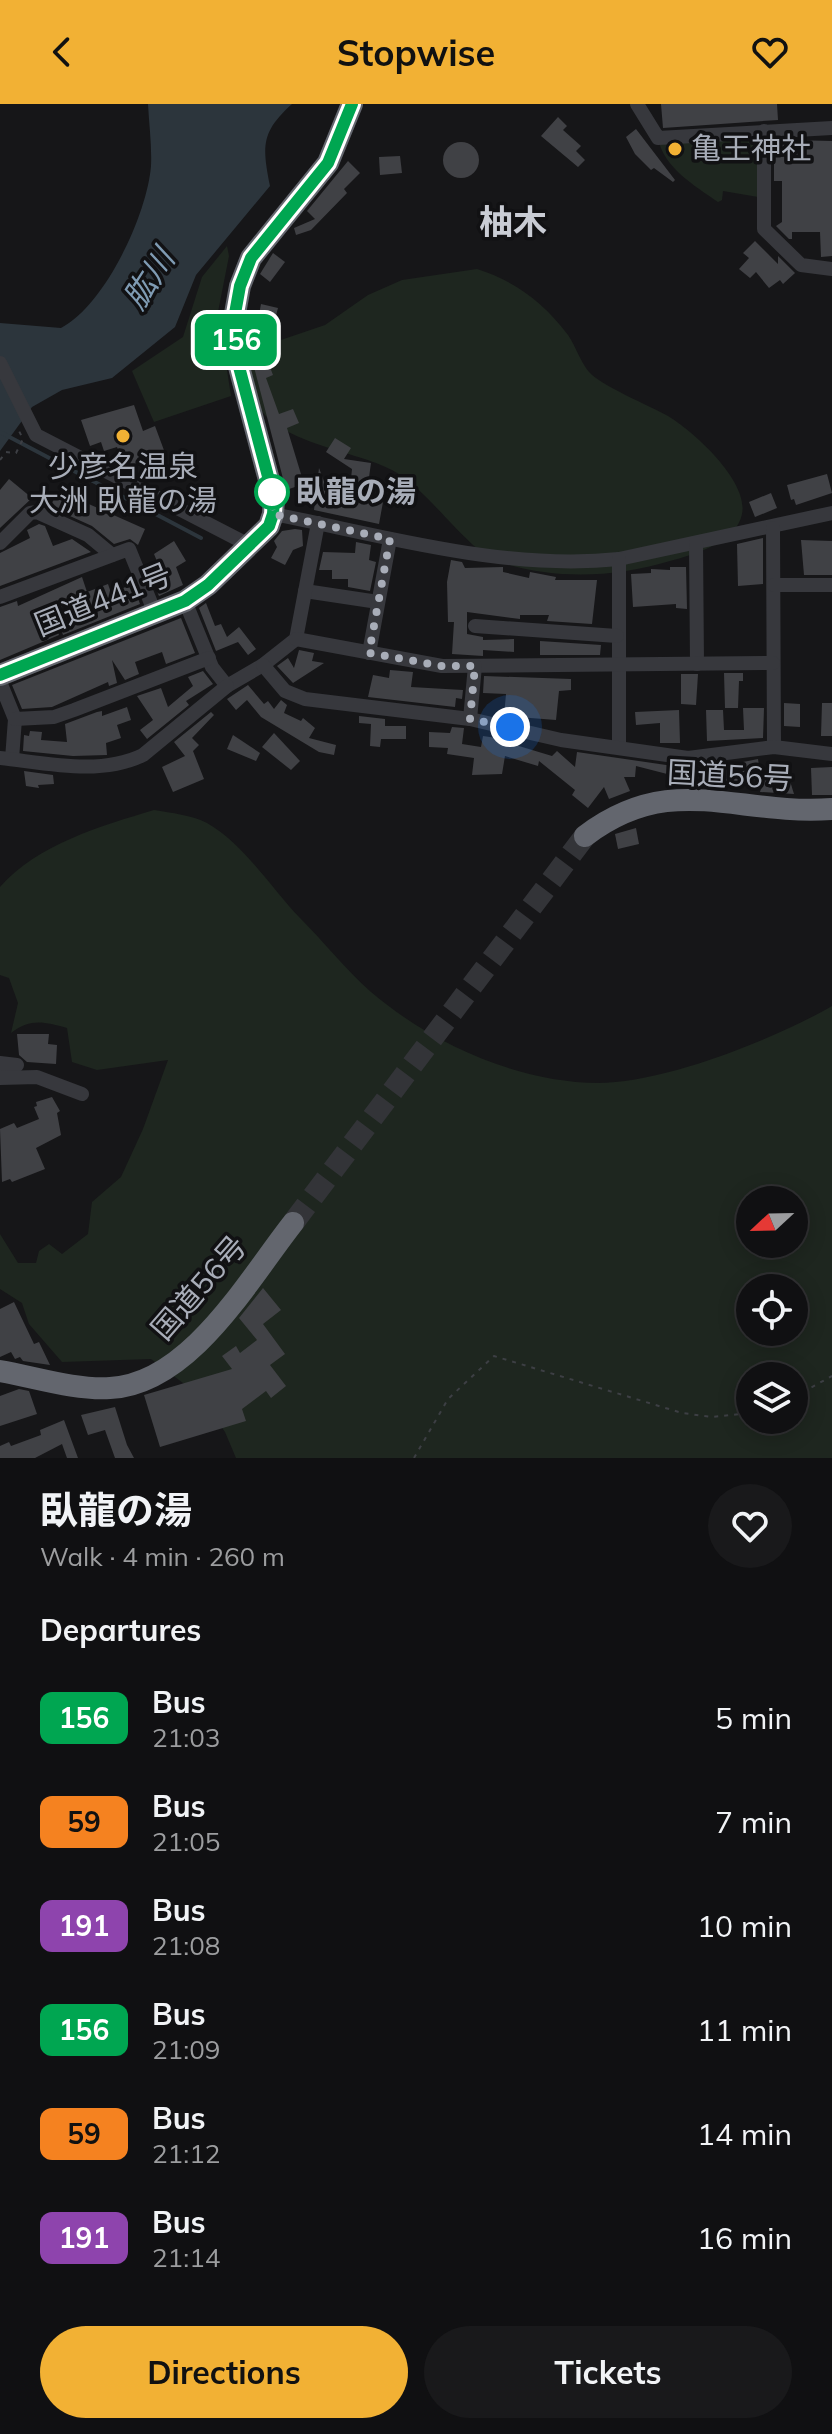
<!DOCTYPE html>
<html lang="en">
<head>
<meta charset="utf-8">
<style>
	:root { --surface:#101012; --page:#19191b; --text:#f1f3f6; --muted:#9c9d9f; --line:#303032; --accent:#f2b134 }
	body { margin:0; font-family:Mulish,"Noto Sans JP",sans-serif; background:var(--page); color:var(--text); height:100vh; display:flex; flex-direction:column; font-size:30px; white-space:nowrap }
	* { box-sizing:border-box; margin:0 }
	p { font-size:26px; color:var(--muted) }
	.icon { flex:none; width:44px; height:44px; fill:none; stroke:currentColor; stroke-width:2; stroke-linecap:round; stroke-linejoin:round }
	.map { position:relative; height:1354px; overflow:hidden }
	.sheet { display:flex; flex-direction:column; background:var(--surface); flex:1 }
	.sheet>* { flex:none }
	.badge { padding:0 16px; border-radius:12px; font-size:28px; line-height:52px }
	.needle { width:52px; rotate:248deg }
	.tools { position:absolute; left:736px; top:1082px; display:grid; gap:16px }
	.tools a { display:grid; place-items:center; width:72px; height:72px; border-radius:50%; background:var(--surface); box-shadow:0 4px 20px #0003,0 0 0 2px var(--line); font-size:40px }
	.you { position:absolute; width:40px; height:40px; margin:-20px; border:6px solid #fff; border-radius:50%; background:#1a73e8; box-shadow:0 0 0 12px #1a73e833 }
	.map>.badge { position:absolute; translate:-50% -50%; box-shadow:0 0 0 4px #fff }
	h2 { padding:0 40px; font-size:30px; line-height:72px }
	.round { display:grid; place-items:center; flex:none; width:84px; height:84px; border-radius:42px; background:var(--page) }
	.overview { display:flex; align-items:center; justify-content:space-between; height:136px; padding:0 40px }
	h1 { font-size:38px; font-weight:700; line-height:60px }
	.cta { display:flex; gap:16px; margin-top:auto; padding:16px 40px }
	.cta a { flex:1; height:92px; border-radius:48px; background:var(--accent); color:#111; font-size:32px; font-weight:700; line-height:92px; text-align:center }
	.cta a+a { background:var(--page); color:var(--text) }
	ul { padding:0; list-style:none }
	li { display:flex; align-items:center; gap:24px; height:104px; padding:0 40px }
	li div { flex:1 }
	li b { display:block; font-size:30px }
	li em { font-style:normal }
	li .badge { min-width:88px; font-weight:700; text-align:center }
	header { display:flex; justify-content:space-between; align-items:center; height:104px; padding:0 40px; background:var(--accent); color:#111; font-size:36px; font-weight:700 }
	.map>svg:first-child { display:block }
	.green { fill:#1e261f; fill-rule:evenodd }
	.water { fill:#2c353c }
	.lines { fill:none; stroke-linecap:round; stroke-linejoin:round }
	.stream { stroke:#2c353c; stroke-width:4 }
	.building { fill:#404145 }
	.highway-tunnel { stroke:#333438; stroke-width:22; stroke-dasharray:22 11; stroke-linecap:butt }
	.path { stroke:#3d3f44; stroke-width:2; stroke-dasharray:4 6; stroke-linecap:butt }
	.minor { stroke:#37383d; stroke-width:14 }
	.highway { stroke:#63666e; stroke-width:22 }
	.line-casing { stroke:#fff; stroke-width:18 }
	.line { stroke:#00a651; stroke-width:12 }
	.walk { stroke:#a8adb8; stroke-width:8; stroke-dasharray:0 14.4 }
	.poi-dot { fill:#f2b134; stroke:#111113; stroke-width:3 }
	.stop-dot { fill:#fff; stroke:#00a651; stroke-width:4 }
	.labels { text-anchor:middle; stroke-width:7; stroke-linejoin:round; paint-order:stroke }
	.poi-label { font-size:30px; fill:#a8adb8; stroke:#111113; text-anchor:start }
	.stop-label { font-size:30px; font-weight:bold; fill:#a8adb8; stroke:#111113; text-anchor:start }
	.street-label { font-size:30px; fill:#a8adb8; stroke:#111113 }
	.water-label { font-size:32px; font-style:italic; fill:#7f9bb3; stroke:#111113 }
	.quarter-label { font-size:34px; font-weight:bold; fill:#c9ccd4; stroke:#111113 }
</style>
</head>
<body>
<header><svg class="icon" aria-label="back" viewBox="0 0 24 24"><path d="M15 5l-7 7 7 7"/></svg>Stopwise<svg class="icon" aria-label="heart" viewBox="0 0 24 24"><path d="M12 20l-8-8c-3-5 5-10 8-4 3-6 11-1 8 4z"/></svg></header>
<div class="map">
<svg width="832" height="1354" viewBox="0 0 832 1354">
	<rect width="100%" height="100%" fill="#161618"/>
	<g class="green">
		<path d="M764 27V94L723 87 722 96 718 98C695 82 663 63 658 34Z"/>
		<path d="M227 142 229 152 218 208 231 292 154 318 132 267 183 233 202 173Z"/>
		<path d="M477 165C515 177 544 199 568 231 576 243 580 257 589 268 600 281 650 302 668 312 693 327 749 377 742 410 737 438 693 451 670 457 614 474 552 476 497 457 469 448 427 384 392 366 355 346 273 339 256 297 251 284 251 268 248 255L275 238 325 221 368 191 402 176Z"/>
		<path d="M154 706C171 709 192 711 207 719 244 740 271 784 300 814 324 838 346 866 371 888 432 940 517 978 598 979 664 979 775 935 832 902V1354H236L225 1328 199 1291 151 1255 62 1258 29 1220 22 1199 0 1185V1130L18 1159H36L39 1147 49 1140 62 1150 88 1130 92 1098 121 1073 143 1025 168 956 97 966 72 958 67 924C44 918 31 914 11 929L18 899 9 874 0 871V783C38 740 101 722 154 706ZM750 1096H794V1140H750ZM750 1184H794V1228H750ZM750 1272H794V1316H750Z"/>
	</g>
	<path class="water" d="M148 0H292C261 28 262 42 270 82L196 171 175 223 112 274 62 286 32 303 0 347V219L61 224C105 201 147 111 151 62 152 42 149 20 148 0Z"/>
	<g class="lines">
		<path class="stream" d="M0 328 201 434"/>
	</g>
	<g class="building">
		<path d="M661 0H777L778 16 663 24Z"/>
		<path d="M558 13 567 22 563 26 581 42 576 47 585 56 578 63 541 32Z"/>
		<path d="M636 25 675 76 673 78 654 64 651 66 635 50 626 33Z"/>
		<path d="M791 36 832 37V152L821 153 820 128H792V135H789L776 122 782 118V77H774V40L791 39Z"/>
		<circle cx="461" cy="56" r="18"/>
		<path d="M400 52 402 69 380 71 379 53Z"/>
		<path d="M348 57 360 69 344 85 347 89 311 126 296 131 294 124 315 115 307 107Z"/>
		<path d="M755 137 778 160V152L795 169 783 180 780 176 769 184 756 168 750 174 739 165 749 154 743 149Z"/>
		<path d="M273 149 285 158 270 178 260 170Z"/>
		<path d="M261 200 278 204 273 223 264 221 270 235 252 242 249 229 256 227Z"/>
		<path d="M268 258 273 271 266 274 279 310 293 305 299 319 287 324 304 380 286 386 254 263Z"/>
		<path d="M134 301 143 327 155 322 165 349 125 364 117 343 104 347 101 338 90 342 81 316Z"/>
		<path d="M335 334 351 344 344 355 371 359 366 395 383 398 379 420 314 406 319 364 325 380 350 385 352 365 326 348Z"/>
		<path d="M827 370 832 389 796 401 794 395 791 396 787 381Z"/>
		<path d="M9 375 32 394 0 424V386Z"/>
		<path d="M64 389 145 425 138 441 130 435 114 440 92 422 50 403 56 391 62 394Z"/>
		<path d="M771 389 777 404 755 413 749 398Z"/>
		<path d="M39 420 45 422 53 442 72 435 91 448 0 482V449L30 434 27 426Z"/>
		<path d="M295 425 302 426 303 442 293 446 285 461 271 454 277 443 274 437 282 427Z"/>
		<path d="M763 434V480L738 482 737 440Z"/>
		<path d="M801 436 832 437V471H804Z"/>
		<path d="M174 437 186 457 176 463 183 481 159 492 154 481 165 477 154 450Z"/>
		<path d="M356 438 371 441 369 456 376 458 370 487 348 483V475H332V466H319L323 448 355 449Z"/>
		<path d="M451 456 462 458 465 464 503 463V468L529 474 530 468 556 473 555 476H597L592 520 547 517 549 511H520V515L467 508V530L483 533V536L514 535V548L483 546V552L452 550 454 518H448L447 478Z"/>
		<path d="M670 463H686L687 505 676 504V500L633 503 631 470 651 469V465L670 466Z"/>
		<path d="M82 473 87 488 108 480 111 489 133 480 140 500 63 531 61 525 74 520 68 501 50 507 59 531 0 556V503L17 497 18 502Z"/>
		<path d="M206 499 215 522 221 520 227 533 239 523 256 545 248 551 238 538 216 547 199 504Z"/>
		<path d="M181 514 195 549 166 560 162 548 135 558 139 570 125 576 112 556 117 579 109 582 108 578 52 603 22 605 12 581Z"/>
		<path d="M540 537 601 541 600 551H540Z"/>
		<path d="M299 546 314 549 312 557 324 559 293 579 277 562 288 554 294 564Z"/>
		<path d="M390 566 413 568 411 583 463 586 462 595 456 594 455 603 368 593 373 571 389 574Z"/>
		<path d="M203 567 213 580 186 597 189 601 147 635 140 626 153 616 137 592 161 584 168 603 193 582 188 573Z"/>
		<path d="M724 569H743V577H739L738 604H725Z"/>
		<path d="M681 570H698L696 601 681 600Z"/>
		<path d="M484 572 571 575V586L559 587 556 616 504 612 506 590 483 589Z"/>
		<path d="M248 581 264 600 268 597 274 605 281 596 287 601 284 609 301 617 303 614 315 624 309 634 336 641 334 651 319 648 261 613 247 596 236 606 227 595Z"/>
		<path d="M784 599 800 600V623L784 622Z"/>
		<path d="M822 599H832V632H821Z"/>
		<path d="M127 603 131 616 117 621 121 634 106 639 107 651 73 652 23 647 24 631 29 632 30 627 42 628 41 636 67 638 65 620 97 608 102 607V612Z"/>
		<path d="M743 604H764L763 634 707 637 706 606H723L724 626H744Z"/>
		<path d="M679 606 680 639H660V619L636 621 635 608Z"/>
		<path d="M211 608 214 611 192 634 199 641 193 647 204 675 173 688 162 663 185 652 174 638Z"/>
		<path d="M359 612 385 615V622H406V635H381L380 643 370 642 371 620 359 619Z"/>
		<path d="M452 623 464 624 462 640 481 643 483 632 510 636 509 639 552 652 557 647 575 663 577 648 673 662 671 671 636 662 635 673H624L630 687 609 695 604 683 588 704 572 691 575 686 539 657 538 662 505 652 502 670 472 671 474 654 447 650 448 644 429 643V628L450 629Z"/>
		<path d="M274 629 300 657 291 666 262 643Z"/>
		<path d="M233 631 260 649 256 657 227 645Z"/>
		<path d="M758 655 761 675 720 679 718 663Z"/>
		<path d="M832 663V691H812L811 664Z"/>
		<path d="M24 667 53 671 54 680 38 681 39 684 26 682Z"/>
		<path d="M764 673 790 677 794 690 760 688Z"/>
		<path d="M636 724 639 740 618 745 615 730Z"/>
		<path d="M17 930H49L48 940 57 941 56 960 27 958 19 951Z"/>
		<path d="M52 993 60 1007 57 1009 61 1031 36 1044 45 1065 12 1078 10 1075 2 1078 0 1025 14 1019 17 1024 39 1015 34 1003 37 1002 36 998Z"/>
		<path d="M263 1184 281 1206 263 1220 285 1250 270 1261 286 1282 271 1294 266 1287 242 1305 246 1317 160 1343 144 1291 232 1265 222 1252 236 1242 240 1249 257 1236 239 1214Z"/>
		<path d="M14 1198 34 1240 39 1238 50 1261 23 1257 20 1253 15 1255 11 1248 0 1253V1205Z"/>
		<path d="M19 1285 29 1287 37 1310 0 1322V1292Z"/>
		<path d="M115 1303 127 1341 134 1354H115L105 1326 88 1331 81 1311Z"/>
		<path d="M64 1316 78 1354H67L62 1340 35 1354H0V1342L9 1338 11 1342 41 1331 40 1326Z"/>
	</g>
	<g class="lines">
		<path class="highway-tunnel" d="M293 1119 585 732"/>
		<g class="path">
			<path d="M0 356 6 348 16 349 23 335 18 325"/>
			<path d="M794 1293 832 1272"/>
			<path d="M414 1354 448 1295 494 1252 682 1309 712 1313 750 1309"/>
		</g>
		<g class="minor">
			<path d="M637 0 658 34 832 24"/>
			<path d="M764 27V125L801 161 832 165"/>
			<path d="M0 259 36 331 249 441"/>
			<path d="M273 410C385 432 504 467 619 455L832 409"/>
			<path d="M773 424 774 643"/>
			<path d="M0 439 30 409 37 408 88 431 112 451"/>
			<path d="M696 439 697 560"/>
			<path d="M619 455V643"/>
			<path d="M774 481H832"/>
			<path d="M305 487 378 498"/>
			<path d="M0 493 129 445 155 509"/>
			<path d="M185 497 212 563 227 582 263 561 296 535 318 419"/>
			<path d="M475 522 617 532"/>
			<path d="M296 535 442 562 773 559"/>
			<path d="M369 549 390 435"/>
			<path d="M263 561 285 587 305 595 470 615 561 636 688 654 774 643 832 650"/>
			<path d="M0 578 15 615 12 655"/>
			<path d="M15 615 54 613 74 606 209 554"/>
			<path d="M470 615 475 562"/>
			<path d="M0 654C46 659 100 672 143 651L227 582"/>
			<path d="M0 959 17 961 0 967"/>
			<path d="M0 974 37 973 82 990"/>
		</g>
		<g class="highway">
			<path d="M0 571 185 497 208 481 269 422 273 410 274 395 238 259 234 215 240 182 251 154 328 59 352 0"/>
			<path d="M585 732C672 666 735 712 832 705"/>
			<path d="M0 1267C35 1273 74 1286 110 1284 190 1280 248 1176 293 1119"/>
		</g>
	</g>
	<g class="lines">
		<g class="line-casing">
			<path id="line" d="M0 571 185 497 208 481 269 422 273 410 274 395 238 259 234 215 240 182 251 154 328 59 352 0"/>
		</g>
		<use href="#line" class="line"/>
		<path class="walk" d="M272 388 273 410 390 435 369 549 442 562H475L470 615 510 623"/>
	</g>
	<g class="poi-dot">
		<circle cx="675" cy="45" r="8"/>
		<circle cx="123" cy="332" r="8"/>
	</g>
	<circle class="stop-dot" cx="272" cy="388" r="16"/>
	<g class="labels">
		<g class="poi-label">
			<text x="691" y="55">亀王神社</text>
			<text x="123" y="373" text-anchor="middle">少彦名温泉<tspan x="123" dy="34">大洲 臥龍の湯</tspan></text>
		</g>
		<g class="stop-label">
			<text x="296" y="398">臥龍の湯</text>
		</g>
		<g class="street-label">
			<text transform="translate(103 496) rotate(-22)" y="10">国道441号</text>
			<text transform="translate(730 672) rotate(3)" y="10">国道56号</text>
			<text transform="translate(199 1184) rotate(-49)" y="10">国道56号</text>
		</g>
		<g class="water-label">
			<text transform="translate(149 175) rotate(-57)" y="11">肱川</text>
		</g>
		<g class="quarter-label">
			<text x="513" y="130">柚木</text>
		</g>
	</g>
</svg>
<div class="tools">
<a><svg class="needle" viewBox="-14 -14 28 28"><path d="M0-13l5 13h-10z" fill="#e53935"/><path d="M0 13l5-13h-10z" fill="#9c9d9f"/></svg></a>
<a><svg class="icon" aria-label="locate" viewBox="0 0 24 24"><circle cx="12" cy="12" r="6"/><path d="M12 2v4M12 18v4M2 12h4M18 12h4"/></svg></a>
<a><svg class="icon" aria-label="layers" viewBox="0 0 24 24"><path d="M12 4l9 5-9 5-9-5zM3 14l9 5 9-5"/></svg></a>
</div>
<div class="you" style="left:510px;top:623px"></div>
<b class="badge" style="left:236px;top:236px;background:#00a651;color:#fff">156</b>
</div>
<section class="sheet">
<div class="overview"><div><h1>臥龍の湯</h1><p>Walk · 4 min · 260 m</p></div><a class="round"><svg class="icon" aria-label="heart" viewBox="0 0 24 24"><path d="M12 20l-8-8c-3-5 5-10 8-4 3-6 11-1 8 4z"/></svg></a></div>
<h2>Departures</h2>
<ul>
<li><span class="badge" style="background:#00a651;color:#fff">156</span><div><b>Bus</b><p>21:03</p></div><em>5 min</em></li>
<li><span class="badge" style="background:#f58220;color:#111">59</span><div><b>Bus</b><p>21:05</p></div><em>7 min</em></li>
<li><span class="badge" style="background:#8e44ad;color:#fff">191</span><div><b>Bus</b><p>21:08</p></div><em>10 min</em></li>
<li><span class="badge" style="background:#00a651;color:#fff">156</span><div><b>Bus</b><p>21:09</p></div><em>11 min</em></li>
<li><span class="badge" style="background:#f58220;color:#111">59</span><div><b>Bus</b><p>21:12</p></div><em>14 min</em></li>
<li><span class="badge" style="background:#8e44ad;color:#fff">191</span><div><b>Bus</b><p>21:14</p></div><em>16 min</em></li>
</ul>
<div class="cta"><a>Directions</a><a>Tickets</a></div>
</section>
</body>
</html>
